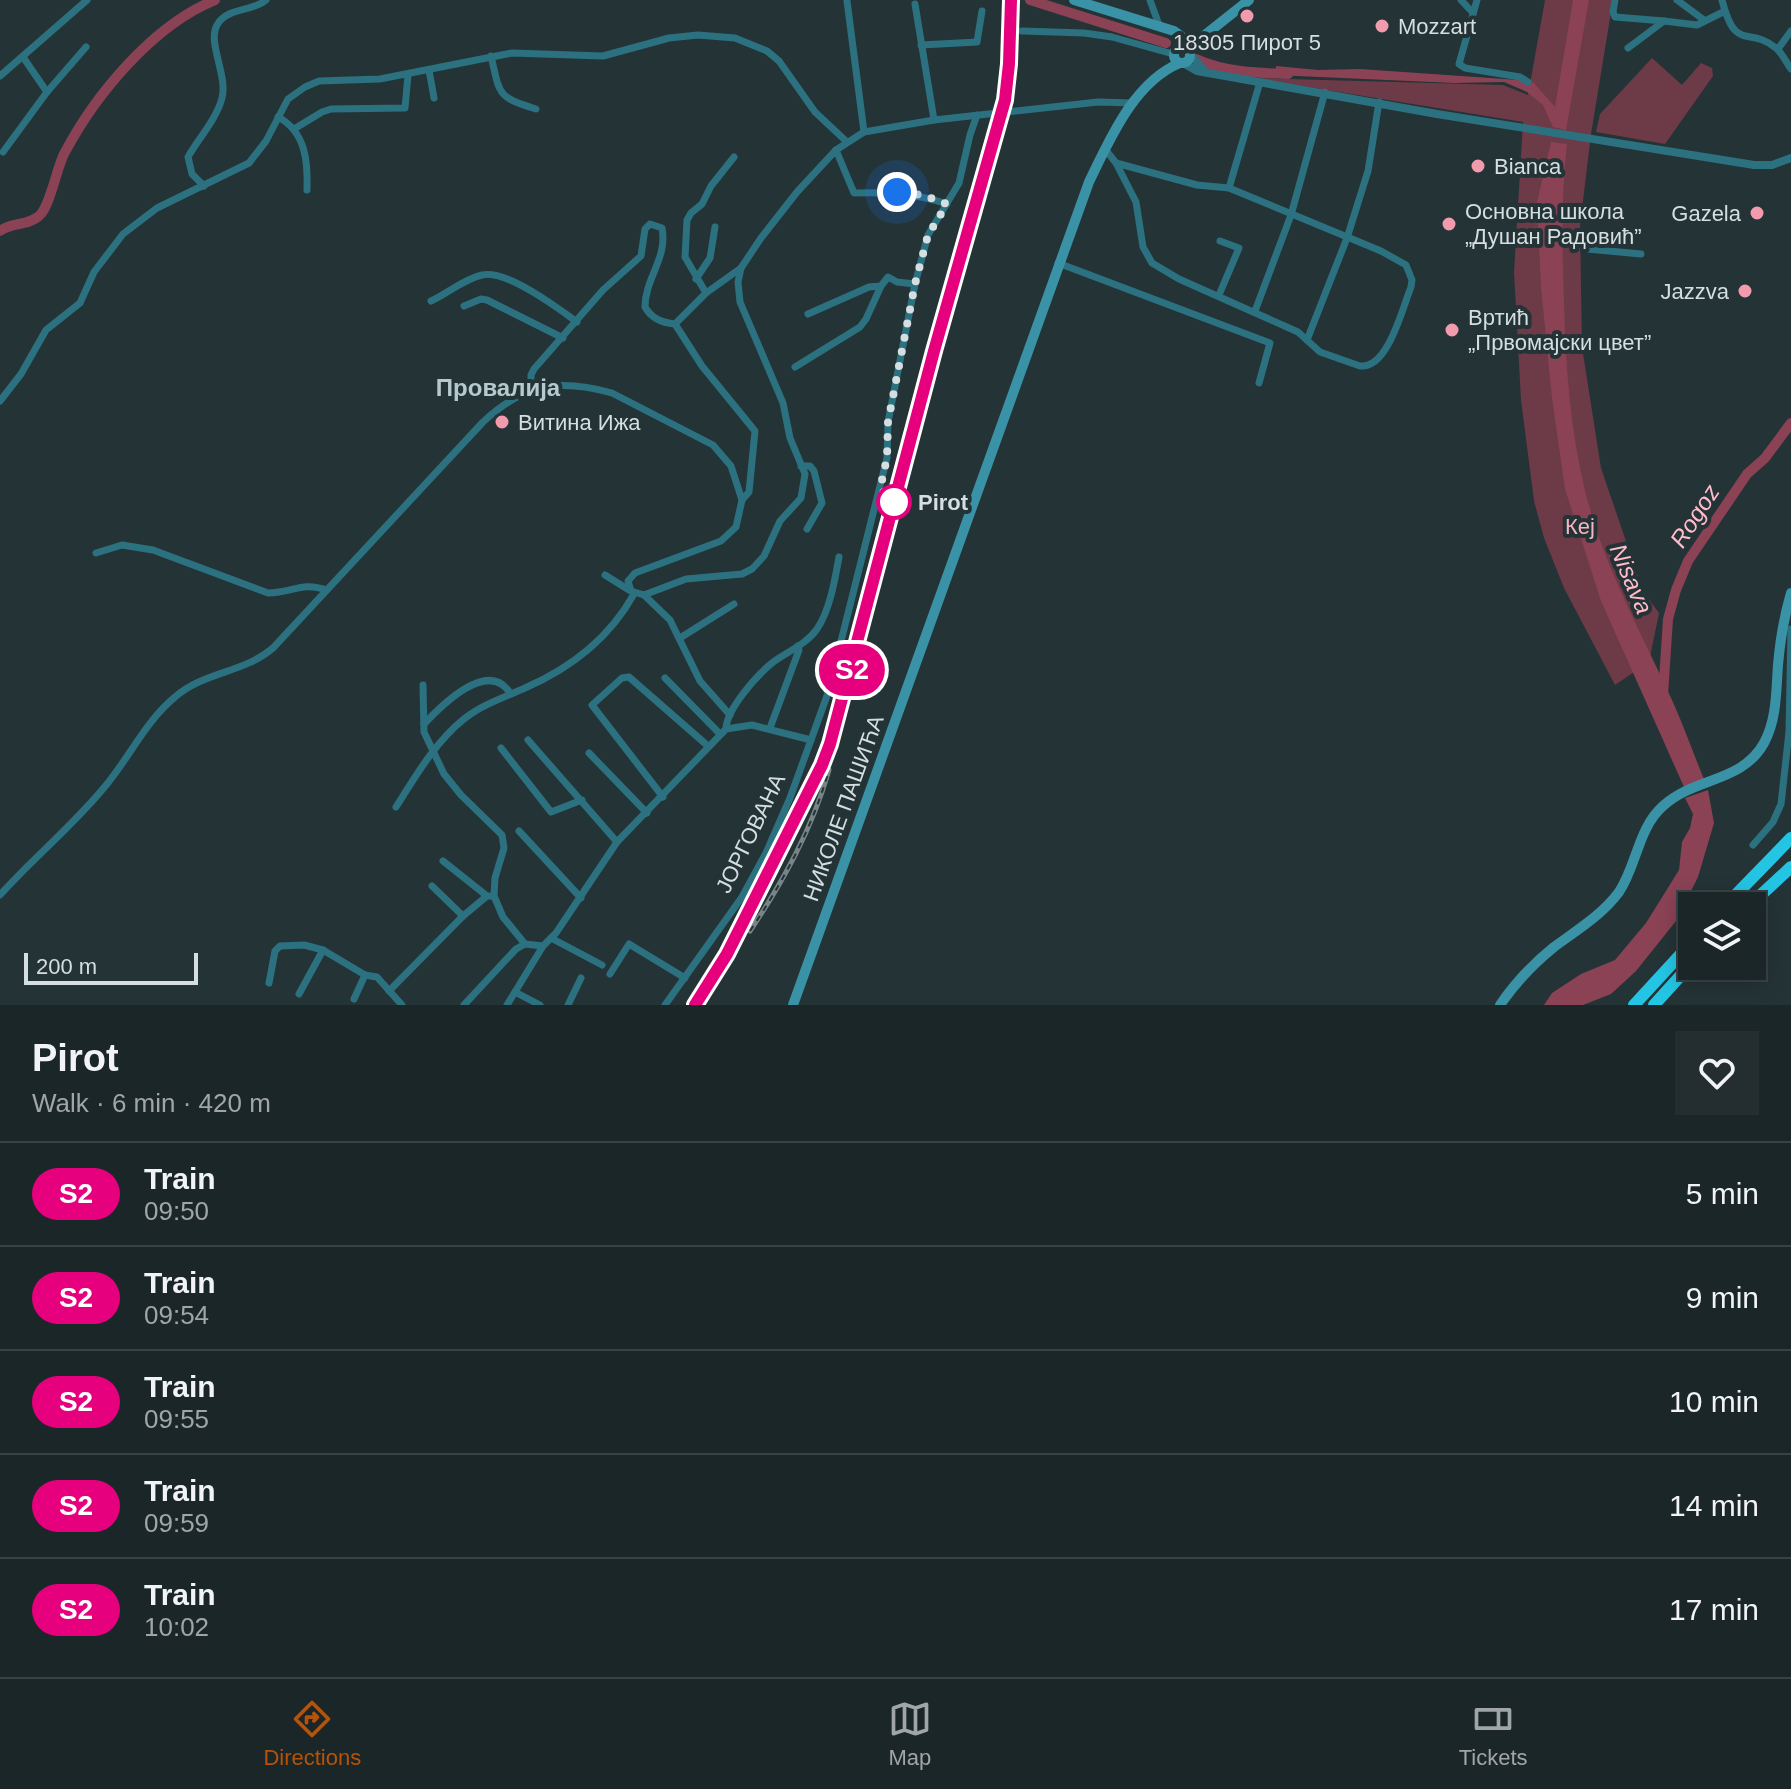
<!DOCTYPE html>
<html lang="en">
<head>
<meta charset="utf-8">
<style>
	:root { --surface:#1b2628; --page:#242e30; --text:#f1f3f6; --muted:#a0a5a8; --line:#394345; --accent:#b45309 }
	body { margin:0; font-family:Arial,sans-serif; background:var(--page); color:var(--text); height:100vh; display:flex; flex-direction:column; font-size:30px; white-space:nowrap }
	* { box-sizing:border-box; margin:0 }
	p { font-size:26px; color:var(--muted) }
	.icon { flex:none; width:44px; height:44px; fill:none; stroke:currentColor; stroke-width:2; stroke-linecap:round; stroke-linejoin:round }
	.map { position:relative; height:1005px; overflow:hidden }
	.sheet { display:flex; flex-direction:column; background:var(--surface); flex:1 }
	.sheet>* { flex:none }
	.badge { padding:0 16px; border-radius:26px; font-size:28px; line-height:52px }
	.buttons { position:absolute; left:1678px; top:892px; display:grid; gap:16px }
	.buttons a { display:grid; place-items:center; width:88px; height:88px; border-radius:0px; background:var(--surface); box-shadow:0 4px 20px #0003,0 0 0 2px var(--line); font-size:40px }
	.scale { position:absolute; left:24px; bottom:20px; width:174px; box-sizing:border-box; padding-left:8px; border:4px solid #d5dee0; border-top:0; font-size:22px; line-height:28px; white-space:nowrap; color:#d5dee0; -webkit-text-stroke:6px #243336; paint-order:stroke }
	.you { position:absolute; width:40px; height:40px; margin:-20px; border:6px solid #fff; border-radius:50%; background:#1a73e8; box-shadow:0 0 0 12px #1a73e833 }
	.map>.badge { position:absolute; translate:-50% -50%; box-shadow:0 0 0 4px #fff }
	.round { display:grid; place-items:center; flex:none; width:84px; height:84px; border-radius:0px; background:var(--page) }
	.summary { display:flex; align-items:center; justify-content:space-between; height:136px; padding:0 32px }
	h1 { font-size:38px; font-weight:600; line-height:60px }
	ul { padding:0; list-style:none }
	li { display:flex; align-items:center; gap:24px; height:104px; padding:0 32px; border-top:2px solid var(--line) }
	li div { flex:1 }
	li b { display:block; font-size:30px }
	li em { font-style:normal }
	li .badge { min-width:88px; font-weight:700; text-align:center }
	.menu { display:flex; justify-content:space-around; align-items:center; height:112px; border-top:2px solid var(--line); background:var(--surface); font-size:22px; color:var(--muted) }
	.menu a { display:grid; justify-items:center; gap:4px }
	.menu .current { color:var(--accent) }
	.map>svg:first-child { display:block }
	.green { fill:#6d3a47 }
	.water { fill:#8b4255 }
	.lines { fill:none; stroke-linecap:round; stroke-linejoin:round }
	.river { stroke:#8b4255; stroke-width:10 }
	.minor { stroke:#2c7180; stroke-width:7 }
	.tertiary { stroke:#2c7180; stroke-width:8 }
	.secondary { stroke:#3a92a6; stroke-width:10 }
	.motorway { stroke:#24c5e4; stroke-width:12 }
	.rail-casing { stroke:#788587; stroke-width:5 }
	.rail { stroke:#243336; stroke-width:2; stroke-dasharray:6; stroke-linecap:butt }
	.line-casing { stroke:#fff; stroke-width:18 }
	.line { stroke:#e6007e; stroke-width:12 }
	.walk { stroke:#d5dee0; stroke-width:8; stroke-dasharray:0 14.4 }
	.poi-dot { fill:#f29aae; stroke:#243336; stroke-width:3 }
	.stop-dot { fill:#fff; stroke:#e6007e; stroke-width:4 }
	.labels { text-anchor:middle; stroke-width:8; stroke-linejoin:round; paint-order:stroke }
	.poi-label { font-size:22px; fill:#d5dee0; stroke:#243336; text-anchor:start }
	.stop-label { font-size:22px; font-weight:bold; fill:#d5dee0; stroke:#243336; text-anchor:start }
	.park-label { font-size:22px; fill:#f7b5c3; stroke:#243336 }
	.street-label { font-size:22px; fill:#d5dee0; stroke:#243336 }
	.neighbourhood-label { font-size:24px; font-weight:bold; fill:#b7c9ce; stroke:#243336 }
	.water-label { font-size:24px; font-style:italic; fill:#ffbcca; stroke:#243336 }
</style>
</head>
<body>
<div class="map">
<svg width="1791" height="1005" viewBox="0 0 1791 1005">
	<rect width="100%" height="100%" fill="#243336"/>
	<g class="green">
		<path d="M1545 0H1613L1591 134 1580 226 1582 347 1601 468 1643 591 1659 613 1649 662 1615 685 1564 588 1544 538 1534 501 1521 400 1514 272 1523 122 1253 78 1503 85 1528 95Z"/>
		<path d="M1652 58 1682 85 1701 63 1712 68 1713 76 1665 144 1596 132 1600 114Z"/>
	</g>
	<g class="water">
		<path d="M1573 0H1589L1566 130 1553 127 1543 105 1527 92 1504 82 1454 83 1275 75 1276 66 1318 70 1360 69 1519 80 1529 84 1533 82 1555 107Z"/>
		<path d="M1551 142 1567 144C1561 197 1562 248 1564 301 1566 378 1572 455 1596 529 1616 588 1646 643 1672 700 1684 726 1693 753 1704 779L1684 787 1601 601 1565 489 1552 398 1541 287 1537 202Z"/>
		<path d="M1708 790 1714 823 1698 877 1676 921 1636 971 1611 994 1583 1005H1544L1552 993 1581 974 1615 960 1646 923 1679 870 1682 842 1690 828 1693 814 1685 798Z"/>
	</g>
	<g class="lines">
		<g class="river">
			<path d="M1030 0 1166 43"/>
			<path d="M1196 59C1225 72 1256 73 1288 74"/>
			<path d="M0 231C11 222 28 226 39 216 50 207 56 170 64 154 95 95 153 25 215 0"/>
			<path d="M1663 695 1668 619 1676 590 1688 561 1747 474 1765 458 1791 423"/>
		</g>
		<g class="minor">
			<path d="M1150 0 1159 25"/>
			<path d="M1461 0 1473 13"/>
			<path d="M1477 0 1459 64 1465 68 1520 77 1528 82"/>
			<path d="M1615 0 1613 12 1615 17 1664 21"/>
			<path d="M1677 0 1704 20"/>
			<path d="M1722 0C1736 54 1748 25 1776 48 1782 53 1786 62 1791 69"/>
			<path d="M847 1 864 132"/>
			<path d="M915 4 934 120"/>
			<path d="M1022 31 1084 33 1112 37 1173 54"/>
			<path d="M921 45 977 42 982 11"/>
			<path d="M1628 48 1664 21 1697 25 1725 11"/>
			<path d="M1778 49 1791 31"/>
			<path d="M491 56C500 95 497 97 536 109"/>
			<path d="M23 57 47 92"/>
			<path d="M429 70 434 98"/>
			<path d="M0 76 87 0"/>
			<path d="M278 117C306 132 308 162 307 190"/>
			<path d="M294 129 322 112 331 109 405 108 408 75"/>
			<path d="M1105 149 1116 163 1197 185 1229 188 1381 251 1406 265 1412 280 1411 287C1402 309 1388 369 1360 366L1320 352 1298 332 1179 279 1152 263 1143 247 1136 202 1116 163"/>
			<path d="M836 150 854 193C887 192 915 193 947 204"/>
			<path d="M3 152 47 92 86 47"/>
			<path d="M204 186 192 174 188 157C199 138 217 118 222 98 228 76 207 42 217 25 227 7 253 12 266 0"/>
			<path d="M1229 188 1260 82"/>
			<path d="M1587 249 1641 254"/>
			<path d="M1058 263 1270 343 1259 383"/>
			<path d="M741 268 706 293 675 324 702 366 755 431 749 492 742 500"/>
			<path d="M696 279 710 258 715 227"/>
			<path d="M706 293 685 257 687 220 691 213 702 204 711 186 734 157"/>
			<path d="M1219 295 1239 248 1220 241"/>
			<path d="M431 301C448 293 464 279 482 275 506 269 558 308 577 322"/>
			<path d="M464 306 481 299 487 300 563 338"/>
			<path d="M1255 311 1291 215 1325 92"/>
			<path d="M808 314 869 287 881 286 888 277 897 282 915 284"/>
			<path d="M1307 340 1347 238 1368 171 1379 102"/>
			<path d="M795 367 860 327 866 319 881 286"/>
			<path d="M531 389V375L534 369 603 290 641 256 645 229 650 224 662 228C668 258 645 278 645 307 651 318 663 323 675 324"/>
			<path d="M0 401 21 374 46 330 80 303 94 272 123 234 157 208 249 163 266 141 288 99 305 87 319 81 380 79 512 53 603 56 669 38 698 35 735 38 767 51 779 61 815 112 847 142"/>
			<path d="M801 466H810L814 471 822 503 807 529"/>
			<path d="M96 553 122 545 153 550 268 593C294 593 300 581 327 590"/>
			<path d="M605 575 629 590"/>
			<path d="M644 595 670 620 700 681 730 715"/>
			<path d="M680 638 734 604"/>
			<path d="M665 678 720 734"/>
			<path d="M423 685 424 732 444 774 461 795 502 835 504 848 495 878 494 896 503 917 525 944"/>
			<path d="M424 724C441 706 488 658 510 693"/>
			<path d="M770 728 799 650 798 646"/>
			<path d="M726 729C726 710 757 675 772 663 786 652 806 645 817 629 830 610 835 579 839 557"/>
			<path d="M528 740 617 842"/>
			<path d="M501 748 551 812 582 800"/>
			<path d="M589 753 647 813"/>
			<path d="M663 797 592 705 622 678 629 677 708 746"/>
			<path d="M396 807C415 777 436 741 464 719 481 705 505 697 525 688 571 668 610 637 634 594"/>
			<path d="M519 831 581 898"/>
			<path d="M1753 845 1773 822 1781 804 1789 732 1791 629"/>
			<path d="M443 861 487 896"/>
			<path d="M432 886 463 916"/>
			<path d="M0 895C34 857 75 824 107 784 130 756 146 721 175 697 203 672 244 673 273 648L483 422C524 384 558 378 612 393L713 445 731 466 742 500 736 527 721 541 635 573 628 581 631 591 644 595 686 579 742 574 752 569 764 556 780 521 801 498 805 474 790 438 783 403 740 302 738 282 741 268 761 238 797 192 836 150 864 132 934 120 1098 102 1134 103"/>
			<path d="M551 938 602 965"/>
			<path d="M610 974 629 944 685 978"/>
			<path d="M269 983 275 951 280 946 304 945 323 950"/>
			<path d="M389 991 463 916 487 896H494"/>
			<path d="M515 992 540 1005"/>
			<path d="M299 994 323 950 365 975 377 977 402 1005"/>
			<path d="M354 999 365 975"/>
			<path d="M464 1005 516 949 525 944 543 946 556 933 617 842 726 729 752 725 811 740"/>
			<path d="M507 1005 543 946"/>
			<path d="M568 1005 581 978"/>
			<path d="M665 1005 742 897 766 853 790 798 828 693 887 458 888 422 915 284 928 235 959 183 970 135 977 115"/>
		</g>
		<g class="tertiary">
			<path d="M1190 55 1206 72"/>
			<path d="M1183 63 1197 71 1437 114 1754 165H1772L1791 158"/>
		</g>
		<g class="secondary">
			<path d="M1074 0 1174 31 1181 36 1182 46"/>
			<circle cx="1182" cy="55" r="8"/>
			<path d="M1185 47 1200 39 1249 0"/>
			<path d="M793 1005 1089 182C1110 139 1134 82 1180 63"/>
			<path d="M1500 1005C1515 983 1533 964 1554 947 1577 930 1602 915 1619 892 1637 865 1638 828 1663 806 1694 777 1742 783 1764 743 1777 719 1776 691 1778 665 1780 641 1784 617 1791 593"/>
		</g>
		<g class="motorway">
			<path d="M1725 906 1791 838"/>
			<path d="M1749 906 1791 867"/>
			<path d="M1634 1005 1692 942"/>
			<path d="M1654 1005 1692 963"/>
		</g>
		<g class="rail-casing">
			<g id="rail">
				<path d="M750 931C784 880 812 829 829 770"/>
				<path d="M695 1005 727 954 822 765 830 744 934 351 1005 100 1011 35V0"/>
			</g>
		</g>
		<use href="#rail" class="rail"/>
	</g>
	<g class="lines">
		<g class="line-casing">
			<path id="line" d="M695 1005 727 954 822 765 830 744 934 351 1005 100 1009 64 1011 0"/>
		</g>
		<use href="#line" class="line"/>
		<path class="walk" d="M894 502 880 489 887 458 888 422 915 284 928 235 947 204 922 195 897 192"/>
	</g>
	<g class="poi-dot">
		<circle cx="1247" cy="16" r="8"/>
		<circle cx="1382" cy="26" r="8"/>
		<circle cx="1478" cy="166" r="8"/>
		<circle cx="1757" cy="213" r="8"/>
		<circle cx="1449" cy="224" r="8"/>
		<circle cx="1745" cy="291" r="8"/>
		<circle cx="1452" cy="330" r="8"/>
		<circle cx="502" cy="422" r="8"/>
	</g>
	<circle class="stop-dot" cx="894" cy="502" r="16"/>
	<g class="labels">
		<g class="poi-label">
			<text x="1398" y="34">Mozzart</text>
			<text x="1247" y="50" text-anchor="middle">18305 Пирот 5</text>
			<text x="1494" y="174">Bianca</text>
			<text x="1465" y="219">Основна школа<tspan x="1465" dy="25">„Душан Радовић”</tspan></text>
			<text x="1741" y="221" text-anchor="end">Gazela</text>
			<text x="1729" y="299" text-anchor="end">Jazzva</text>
			<text x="1468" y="325">Вртић<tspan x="1468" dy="25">„Првомајски цвет”</tspan></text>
			<text x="518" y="430">Витина Ижа</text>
		</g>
		<g class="stop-label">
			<text x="918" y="510">Pirot</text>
		</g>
		<g class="park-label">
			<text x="1580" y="534">Кеј</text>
		</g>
		<g class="street-label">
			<text transform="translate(843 808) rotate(-70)" y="8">НИКОЛЕ ПАШИЋА</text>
			<text transform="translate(750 833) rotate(-64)" y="8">ЈОРГОВАНА</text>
		</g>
		<g class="neighbourhood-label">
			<text x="498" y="396">Провалија</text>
		</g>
		<g class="water-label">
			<text transform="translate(1695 516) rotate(-57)" y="8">Rogoz</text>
			<text transform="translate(1631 579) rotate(67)" y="8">Nisava</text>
		</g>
	</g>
</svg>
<div class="buttons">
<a><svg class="icon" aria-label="layers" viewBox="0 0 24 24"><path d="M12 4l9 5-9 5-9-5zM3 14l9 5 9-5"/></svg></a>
</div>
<div class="scale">200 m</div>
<div class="you" style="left:897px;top:192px"></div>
<b class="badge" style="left:852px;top:670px;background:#e6007e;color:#fff">S2</b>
</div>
<section class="sheet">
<div class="summary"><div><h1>Pirot</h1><p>Walk · 6 min · 420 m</p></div><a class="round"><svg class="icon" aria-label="heart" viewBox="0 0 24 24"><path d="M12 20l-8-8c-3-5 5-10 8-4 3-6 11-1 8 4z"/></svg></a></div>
<ul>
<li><span class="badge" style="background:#e6007e;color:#fff">S2</span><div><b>Train</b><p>09:50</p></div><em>5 min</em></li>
<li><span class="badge" style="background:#e6007e;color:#fff">S2</span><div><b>Train</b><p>09:54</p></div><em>9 min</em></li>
<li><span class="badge" style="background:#e6007e;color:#fff">S2</span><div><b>Train</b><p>09:55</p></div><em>10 min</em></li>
<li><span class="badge" style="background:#e6007e;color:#fff">S2</span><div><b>Train</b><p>09:59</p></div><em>14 min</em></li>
<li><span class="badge" style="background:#e6007e;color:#fff">S2</span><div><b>Train</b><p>10:02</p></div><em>17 min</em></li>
</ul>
</section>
<nav class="menu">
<a class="current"><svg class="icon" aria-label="directions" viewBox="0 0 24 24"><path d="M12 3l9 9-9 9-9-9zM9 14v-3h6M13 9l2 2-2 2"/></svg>Directions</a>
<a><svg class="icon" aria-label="map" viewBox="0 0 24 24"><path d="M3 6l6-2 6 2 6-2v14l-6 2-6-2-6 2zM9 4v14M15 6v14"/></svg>Map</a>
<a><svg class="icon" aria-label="tickets" viewBox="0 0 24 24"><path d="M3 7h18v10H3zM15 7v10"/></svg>Tickets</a>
</nav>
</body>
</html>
